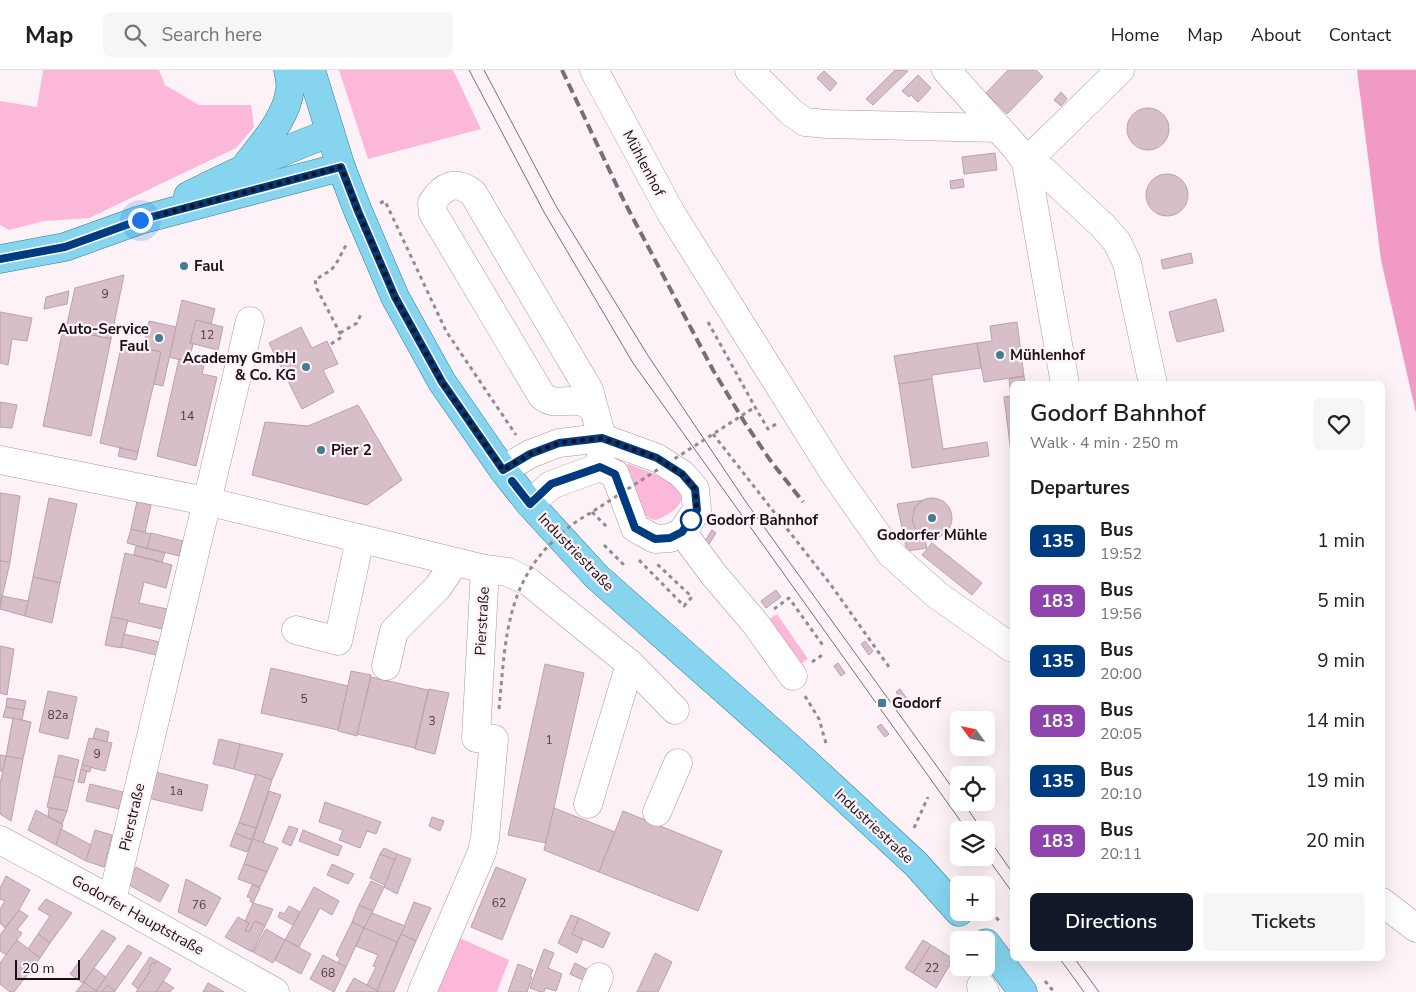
<!DOCTYPE html>
<html lang="en">
<head>
<meta charset="utf-8">
<style>
	:root { --surface:#fff; --page:#f6f6f6; --text:#202124; --muted:#757577; --line:#e0e0e0; --accent:#111827 }
	body { margin:0; font-family:"Nunito Sans",sans-serif; background:var(--page); color:var(--text); height:100vh; display:flex; flex-direction:column; font-size:19px; white-space:nowrap }
	* { box-sizing:border-box; margin:0 }
	p { font-size:16px; color:var(--muted) }
	.icon { flex:none; width:28px; height:28px; fill:none; stroke:currentColor; stroke-width:2; stroke-linecap:round; stroke-linejoin:round }
	.map { position:relative; flex:1; overflow:hidden }
	.drawer { position:absolute; left:1010px; top:311px; width:375px; height:580px; display:flex; flex-direction:column; background:var(--surface); border-radius:8px; box-shadow:0 5px 20px #0002 }
	.drawer>* { flex:none }
	.badge { padding:0 10px; border-radius:8px; font-size:18px; line-height:32px }
	.needle { width:32px; rotate:303deg }
	.fabs { position:absolute; left:950px; top:641px; display:grid; gap:10px }
	.fabs a { display:grid; place-items:center; width:45px; height:45px; border-radius:8px; background:var(--surface); box-shadow:0 5px 20px #0002; font-size:25px }
	.scale { position:absolute; left:15px; bottom:12px; width:65px; box-sizing:border-box; padding-left:5px; border:2px solid #1b1217; border-top:0; font-size:14px; line-height:18px; white-space:nowrap; color:#1b1217; -webkit-text-stroke:4px #fdf2f7; paint-order:stroke }
	.you { position:absolute; width:25px; height:25px; margin:-12px; border:4px solid #fff; border-radius:50%; background:#1a73e8; box-shadow:0 0 0 8px #1a73e833 }
	.map>.badge { position:absolute; translate:-50% -50%; box-shadow:0 0 0 2px #fff }
	h2 { padding:0 20px; font-size:19px; line-height:45px }
	.round { display:grid; place-items:center; flex:none; width:52px; height:52px; border-radius:8px; background:var(--page) }
	.headline { display:flex; align-items:center; justify-content:space-between; height:85px; padding:0 20px }
	h1 { font-size:24px; font-weight:600; line-height:38px }
	.action { display:flex; gap:10px; margin-top:auto; padding:10px 20px }
	.action a { flex:1; height:58px; border-radius:8px; background:var(--accent); color:#fff; font-size:20px; font-weight:600; line-height:58px; text-align:center }
	.action a+a { background:var(--page); color:var(--text) }
	ul { padding:0; list-style:none }
	li { display:flex; align-items:center; gap:15px; height:60px; padding:0 20px }
	li div { flex:1 }
	li b { display:block; font-size:19px }
	li em { font-style:normal }
	li .badge { min-width:55px; font-weight:700; text-align:center }
	header { display:flex; align-items:center; gap:30px; box-sizing:border-box; height:70px; padding:0 25px; background:var(--surface); border-bottom:1px solid var(--line) }
	header strong { font-size:24px }
	nav { display:flex; gap:28px; margin-inline-start:auto; font-size:18px }
	.search { width:350px; height:45px; background:var(--page); display:flex; align-items:center; gap:12px; box-sizing:border-box; padding:0 18px; border-radius:8px; color:var(--muted); font-size:19px }
	.map>svg:first-child { display:block }
	.green { fill:#fbb8d8 }
	.water { fill:#f09ac4 }
	.building { fill:#d7bec9; stroke:#baa1ac }
	.lines { fill:none; stroke-linecap:round; stroke-linejoin:round }
	.minor-casing { stroke:#af96a1; stroke-width:29 }
	.major-casing { stroke:#2c7d9c; stroke-width:29 }
	.path { stroke:#948a8f; stroke-width:3; stroke-dasharray:4 4; stroke-linecap:butt }
	.minor { stroke:#fff; stroke-width:28 }
	.major { stroke:#86d4ee; stroke-width:28 }
	.tram { stroke:#786e73; stroke-width:1 }
	.rail { stroke:#786e73; stroke-width:4; stroke-dasharray:10 5; stroke-linecap:butt }
	.path-bridge { stroke:#948a8f; stroke-width:3; stroke-dasharray:4 4; stroke-linecap:butt }
	.line-casing { stroke:#fff; stroke-width:11 }
	.line { stroke:#003b80; stroke-width:8 }
	.walk { stroke:#1b1217; stroke-width:5; stroke-dasharray:0 9 }
	.poi-dot { fill:#427d95; stroke:#fdf2f7; stroke-width:2 }
	.stop-dot { fill:#fff; stroke:#003b80; stroke-width:2.5 }
	.labels { text-anchor:middle; stroke-width:4.5; stroke-linejoin:round; paint-order:stroke }
	.number-label { font-size:12px; fill:#4a3d44 }
	.street-label { font-size:15px; fill:#1b1217; stroke:#fdf2f7 }
	.poi-label { font-size:15px; font-weight:bold; fill:#1b1217; stroke:#fdf2f7; text-anchor:start }
	.stop-label { font-size:15px; font-weight:bold; fill:#1b1217; stroke:#fdf2f7; text-anchor:start }
</style>
</head>
<body>
<header>
<strong>Map</strong>
<div class="search"><svg class="icon" aria-label="search" viewBox="0 0 24 24"><circle cx="10" cy="10" r="6"/><path d="M15 15l6 6"/></svg>Search here</div>
<nav><a>Home</a><a>Map</a><a>About</a><a>Contact</a></nav>
</header>
<div class="map">
<svg width="1416" height="922" viewBox="0 0 1416 922">
	<rect width="100%" height="100%" fill="#fdf2f7"/>
	<g class="green">
		<path d="M43 0H159L165 15 199 35H251L254 57 236 78 89 148 44 151 9 160 0 155V31L37 37Z"/>
		<path d="M339 0H453L481 59 368 89Z"/>
		<path d="M628 394C656 404 715 425 656 450L650 449 641 441 625 396Z"/>
		<path d="M777 544 808 589 794 599 763 554Z"/>
		<path d="M453 865 509 890 497 922H430Z"/>
	</g>
	<path class="water" d="M1357 0H1416V343L1381 190Z"/>
	<g class="building">
		<path d="M895 0 908 1 873 35 866 29Z"/>
		<path d="M1008 0H1036L1043 7 1007 44 986 23Z"/>
		<path d="M824 1 837 13 830 21 817 8Z"/>
		<path d="M918 5 931 18 918 32 911 25 909 27 902 21Z"/>
		<path d="M1061 22 1067 29 1061 36 1054 30Z"/>
		<circle cx="1148" cy="59" r="21"/>
		<path d="M995 83 997 100 964 104 962 87Z"/>
		<circle cx="1167" cy="125" r="21"/>
		<path d="M963 109 964 117 951 119 950 111Z"/>
		<path d="M1191 183 1193 193 1163 199 1161 190Z"/>
		<path d="M124 205 111 269 66 259 75 218Z"/>
		<path d="M69 221 67 234 44 239 46 227Z"/>
		<path d="M1216 229 1224 261 1177 272 1169 242Z"/>
		<path d="M182 230 215 239 211 254 196 250 190 273 193 274 189 292 169 287Z"/>
		<path d="M0 242 32 248 27 271 12 269 8 295 0 293Z"/>
		<path d="M196 250 223 257 218 280 190 273Z"/>
		<path d="M149 251 176 257 163 316 154 314 161 282 143 278Z"/>
		<path d="M1017 252 1024 306 984 312 977 273 992 271 990 256Z"/>
		<path d="M301 257 312 278 327 271 338 294 323 300 334 322 302 339 269 273Z"/>
		<path d="M63 259 111 269 91 366 43 356Z"/>
		<path d="M122 273 161 282 138 382 100 373Z"/>
		<path d="M977 273 981 298 932 305V309L899 314 894 286Z"/>
		<path d="M179 289 204 296 202 304 217 307 196 396 157 386Z"/>
		<path d="M1024 306 1025 314H1012V383H1011L1004 327 1011 326 1009 309Z"/>
		<path d="M932 309 943 379 987 372 989 386 912 398 899 314Z"/>
		<path d="M0 332 17 335 12 358 0 357Z"/>
		<path d="M358 335 402 410 367 435 252 405 265 352 308 356Z"/>
		<path d="M120 378 138 382 136 390 118 386Z"/>
		<path d="M0 423 20 426 10 492 0 491Z"/>
		<path d="M49 428 77 434 60 513 33 507Z"/>
		<circle cx="932" cy="448" r="20"/>
		<path d="M924 430 915 437 912 450 917 462 924 466 927 478 907 481 897 434Z"/>
		<path d="M137 431 151 435 145 463 131 459Z"/>
		<path d="M131 459 151 464 147 478 127 473Z"/>
		<path d="M712 460 716 463 709 474 705 471Z"/>
		<path d="M151 463 183 471 179 486 147 478Z"/>
		<path d="M932 473 982 513 972 525 922 485Z"/>
		<path d="M136 476 165 483 162 492 134 485Z"/>
		<path d="M125 483 172 495 166 518 144 512 139 533 167 539 162 559 111 547Z"/>
		<path d="M0 491 10 492 0 537Z"/>
		<path d="M33 507 60 513 52 553 25 546Z"/>
		<path d="M776 520 781 527 766 538 761 531Z"/>
		<path d="M2 526 28 531 25 546 0 539Z"/>
		<path d="M111 547 128 550 121 578 105 575Z"/>
		<path d="M124 564 160 572 156 585 121 577Z"/>
		<path d="M865 571 873 581 869 585 861 574Z"/>
		<path d="M0 576 14 579 7 625 0 623Z"/>
		<path d="M838 593 845 603 841 606 834 596Z"/>
		<path d="M545 594 584 603 546 773 508 765Z"/>
		<path d="M271 598 348 616 338 660 261 643Z"/>
		<path d="M351 601 371 605 357 666 338 661Z"/>
		<path d="M371 607 428 620 415 678 357 664Z"/>
		<path d="M429 619 449 623 435 684 415 679Z"/>
		<path d="M900 619 907 629 903 632 896 622Z"/>
		<path d="M48 621 77 627 68 669 39 662Z"/>
		<path d="M7 628 26 631 24 640 6 637Z"/>
		<path d="M6 637 24 640 22 650 3 647Z"/>
		<path d="M13 648 31 652 23 689 6 686Z"/>
		<path d="M881 654 889 664 885 667 877 657Z"/>
		<path d="M96 658 109 662 107 672 93 668Z"/>
		<path d="M89 668 112 673 105 701 82 695Z"/>
		<path d="M219 669 240 674 234 699 213 694Z"/>
		<path d="M240 674 283 684 272 710 234 699Z"/>
		<path d="M0 685 6 686 3 701H0Z"/>
		<path d="M59 685 79 690 74 711 54 706Z"/>
		<path d="M6 686 23 689 11 751 0 744V714Z"/>
		<path d="M82 695 91 697 90 702 81 700Z"/>
		<path d="M81 699 87 701 84 713 78 712Z"/>
		<path d="M151 701 208 715 202 741 144 727Z"/>
		<path d="M256 704 272 710 256 758 239 753Z"/>
		<path d="M54 706 74 711 67 741 47 737Z"/>
		<path d="M90 714 123 722 119 739 86 731Z"/>
		<path d="M269 721 281 725 263 773 253 769Z"/>
		<path d="M325 732 381 752 376 764 367 761 360 778 339 770 343 760 319 752Z"/>
		<path d="M49 738 67 741 62 754 48 746Z"/>
		<path d="M554 738 615 762 599 802 544 780Z"/>
		<path d="M36 740 63 755 56 775 28 760Z"/>
		<path d="M623 741 722 781 698 841 599 802Z"/>
		<path d="M432 747 444 751 440 761 429 756Z"/>
		<path d="M239 753 256 758 252 770 235 763Z"/>
		<path d="M289 756 298 759 291 776 282 772Z"/>
		<path d="M61 759 91 775 86 791 56 775Z"/>
		<path d="M95 760 112 765 104 797 86 791Z"/>
		<path d="M303 760 342 776 338 786 299 771Z"/>
		<path d="M235 763 252 770 247 782 230 776Z"/>
		<path d="M253 769 278 778 267 802 244 794Z"/>
		<path d="M384 778 397 784 395 790 380 784Z"/>
		<path d="M380 784 395 790 385 815 370 808Z"/>
		<path d="M397 784 411 789 397 824 384 817Z"/>
		<path d="M244 794 267 802 260 817 238 809Z"/>
		<path d="M332 794 354 804 348 814 327 805Z"/>
		<path d="M136 797 169 815 160 832 127 814Z"/>
		<path d="M496 797 526 809 502 870 471 857Z"/>
		<path d="M6 806 30 820 19 840 5 858 0 853V839L5 831 0 829V818Z"/>
		<path d="M186 809 221 828 206 856 178 842Z"/>
		<path d="M371 811 384 817 373 841 359 835Z"/>
		<path d="M252 815 260 818 253 833 250 831 251 828 247 827Z"/>
		<path d="M314 817 339 831 332 845 320 838 299 877 285 870Z"/>
		<path d="M46 829 72 843 50 873 38 864 50 846 38 839Z"/>
		<path d="M414 832 431 838 416 871 401 864Z"/>
		<path d="M253 833 273 839 265 856 255 851 249 862 245 861 249 853 245 851Z"/>
		<path d="M359 835 373 841 364 858 352 852Z"/>
		<path d="M289 836 300 842 293 855 278 847 280 842 284 844Z"/>
		<path d="M19 840 28 846 17 860 22 863 6 885 0 881V865Z"/>
		<path d="M372 843 405 856 397 872 364 858Z"/>
		<path d="M571 845 579 848 572 864 583 869 577 883 558 873Z"/>
		<path d="M238 847 249 853 245 861 249 862 255 851 265 856 252 882 225 867Z"/>
		<path d="M579 848 610 863 603 878 572 864Z"/>
		<path d="M352 852 364 858 346 897 338 893 340 889 336 885Z"/>
		<path d="M364 858 397 872 377 921 367 915 376 897 373 896 378 885 356 876Z"/>
		<path d="M266 859 285 870 273 893 253 882Z"/>
		<path d="M102 860 116 868 83 913 70 904Z"/>
		<path d="M38 864 50 873 40 888 28 879Z"/>
		<path d="M401 864 416 871 394 922H380L377 921Z"/>
		<path d="M17 870 40 888 14 922H10L0 914V893Z"/>
		<path d="M285 870 311 884 301 904 275 890Z"/>
		<path d="M923 870 931 875 913 903 905 898Z"/>
		<path d="M128 875 142 883 115 921 107 915 102 922H98L96 921Z"/>
		<path d="M931 875 952 888 949 892 951 893 936 918 913 903Z"/>
		<path d="M544 879 554 883 548 898 562 904 556 921 545 918 544 922H541L530 918Z"/>
		<path d="M655 883 672 892 658 922H637Z"/>
		<path d="M323 885 346 897 334 922 310 909Z"/>
		<path d="M150 887 157 891 155 894 153 892 149 898 151 900 138 919 132 914Z"/>
		<path d="M157 891 171 899 156 922H136L151 900 149 898 153 892 155 894Z"/>
		<path d="M575 893 592 902 587 912 570 904Z"/>
		<path d="M518 894 533 900 530 907H532L527 922H508Z"/>
		<path d="M94 898 106 907 96 921 84 912Z"/>
		<path d="M354 908 378 921V922H346Z"/>
		<path d="M163 911 174 918 170 922H156Z"/>
		<path d="M84 912 96 921 98 922H76Z"/>
		<path d="M208 913 224 922H203Z"/>
		<path d="M107 915 115 921 114 922H102Z"/>
	</g>
	<g class="lines">
		<g class="minor-casing">
			<g id="minor">
				<path d="M594 0 671 143 834 403 890 483 937 525 1012 578"/>
				<path d="M749 0 791 42 805 52 827 54 997 58"/>
				<path d="M946 0 1016 78 1026 92 1065 314"/>
				<path d="M1120 0 1026 92 1044 101 1103 156 1117 172 1127 193 1153 314"/>
				<path d="M594 339C575 321 559 340 542 326L433 143 432 133C443 116 455 109 473 123L589 320 602 368 600 397"/>
				<path d="M0 390 206 431 485 499 508 502 529 512 630 594 675 640"/>
				<path d="M503 400 530 384 559 373 602 368 657 388 682 404 695 419 697 440 682 462 670 468 655 469 635 458 615 404 600 397 551 415 530 434"/>
				<path d="M682 462 714 505 755 553 793 606"/>
				<path d="M296 560 338 571 360 469"/>
				<path d="M386 596 394 561 438 517 455 492"/>
				<path d="M588 734 630 594"/>
				<path d="M657 742 678 693"/>
				<path d="M0 770 106 827 275 922"/>
				<path d="M112 830 250 251"/>
				<path d="M1382 832 1416 858"/>
				<path d="M981 916 985 922"/>
				<path d="M422 922 482 782 485 768 494 669 476 668 485 499"/>
				<path d="M593 922 599 907"/>
			</g>
		</g>
		<g class="major-casing">
			<g id="major">
				<path d="M311 0 341 97 358 141 395 227 442 312 503 400 530 434 597 507 797 684 916 794 959 842"/>
				<path d="M245 97C262 74 287 48 290 19 291 13 289 6 288 0"/>
				<path d="M188 126C235 102 281 81 330 63"/>
				<path d="M0 189 65 177 140 150 341 97"/>
				<path d="M986 873 1023 922"/>
			</g>
		</g>
		<g class="path">
			<path d="M380 133 385 131 446 261 516 365"/>
			<path d="M708 252 755 337 768 359 776 354"/>
			<path d="M340 263 357 253 362 242"/>
			<path d="M331 274 342 267 317 219 315 210 331 200 336 194 346 175"/>
			<path d="M713 364 831 515 889 597 886 599"/>
			<path d="M592 442 607 457"/>
			<path d="M604 475 626 497"/>
			<path d="M639 490 684 536 692 527 656 493"/>
			<path d="M774 539 789 528 824 577"/>
			<path d="M812 592 825 583"/>
			<path d="M805 626 819 649 827 677"/>
			<path d="M914 758 928 727"/>
			<path d="M986 835 1000 852"/>
			<path d="M1045 911 1054 922"/>
		</g>
		<use href="#minor" class="minor"/>
		<use href="#major" class="major"/>
		<g class="tram">
			<path d="M469 0 544 142 633 293 967 760"/>
			<path d="M484 0 556 136 647 284 746 432 959 727"/>
			<path d="M963 732 982 760"/>
			<path d="M986 765 1012 802"/>
			<path d="M986 786 1012 822"/>
			<path d="M1060 889 1084 922"/>
			<path d="M1075 889 1099 922"/>
		</g>
		<path class="rail" d="M562 0 624 131 713 300 745 353 770 390 803 432"/>
		<path class="path-bridge" d="M499 639C506 567 505 508 567 459 574 452 584 447 592 442L755 337"/>
	</g>
	<g class="lines">
		<g class="line-casing">
			<path id="line" d="M0 189 65 177 140 150 341 97 358 141 395 227 442 312 503 400 530 384 559 373 602 368 657 388 682 404 695 419 697 440 682 462 670 468 655 469 635 458 615 404 600 397 551 414 530 434 512 411"/>
		</g>
		<use href="#line" class="line"/>
		<path class="walk" d="M140 150 341 97 358 141 395 227 442 312 503 400 530 384 559 373 602 368 657 388 682 404 695 419 697 440 691 450"/>
	</g>
	<g class="poi-dot">
		<circle cx="184" cy="196" r="5"/>
		<circle cx="159" cy="268" r="5"/>
		<circle cx="1000" cy="285" r="5"/>
		<circle cx="306" cy="297" r="5"/>
		<circle cx="321" cy="380" r="5"/>
		<circle cx="932" cy="448" r="5"/>
		<rect x="877" y="628" width="10" height="10" rx="2.5"/>
	</g>
	<circle class="stop-dot" cx="691" cy="450" r="10"/>
	<g class="labels">
		<g class="number-label">
			<text x="105" y="228">9</text>
			<text x="207" y="269">12</text>
			<text x="187" y="350">14</text>
			<text x="304" y="633">5</text>
			<text x="58" y="649">82a</text>
			<text x="432" y="655">3</text>
			<text x="549" y="674">1</text>
			<text x="97" y="688">9</text>
			<text x="176" y="725">1a</text>
			<text x="499" y="837">62</text>
			<text x="199" y="839">76</text>
			<text x="932" y="902">22</text>
			<text x="328" y="907">68</text>
		</g>
		<g class="street-label">
			<text transform="translate(644 93) rotate(62)" y="5">Mühlenhof</text>
			<text transform="translate(576 482) rotate(46)" y="5">Industriestraße</text>
			<text transform="translate(482 551) rotate(-87)" y="5">Pierstraße</text>
			<text transform="translate(132 747) rotate(-77)" y="5">Pierstraße</text>
			<text transform="translate(874 756) rotate(43)" y="5">Industriestraße</text>
			<text transform="translate(138 845) rotate(29)" y="5">Godorfer Hauptstraße</text>
		</g>
		<g class="poi-label">
			<text x="194" y="201">Faul</text>
			<text x="149" y="264" text-anchor="end">Auto-Service<tspan x="149" dy="17">Faul</tspan></text>
			<text x="1010" y="290">Mühlenhof</text>
			<text x="296" y="293" text-anchor="end">Academy GmbH<tspan x="296" dy="17">&amp; Co. KG</tspan></text>
			<text x="331" y="385">Pier 2</text>
			<text x="932" y="470" text-anchor="middle">Godorfer Mühle</text>
			<text x="892" y="638">Godorf</text>
		</g>
		<g class="stop-label">
			<text x="706" y="455">Godorf Bahnhof</text>
		</g>
	</g>
</svg>
<div class="fabs">
<a><svg class="needle" viewBox="-14 -14 28 28"><path d="M0-13l5 13h-10z" fill="#e53935"/><path d="M0 13l5-13h-10z" fill="#757577"/></svg></a>
<a><svg class="icon" aria-label="locate" viewBox="0 0 24 24"><circle cx="12" cy="12" r="6"/><path d="M12 2v4M12 18v4M2 12h4M18 12h4"/></svg></a>
<a><svg class="icon" aria-label="layers" viewBox="0 0 24 24"><path d="M12 4l9 5-9 5-9-5zM3 14l9 5 9-5"/></svg></a>
<a>+</a>
<a>−</a>
</div>
<div class="scale">20 m</div>
<div class="you" style="left:140px;top:150px"></div>
<section class="drawer">
<div class="headline"><div><h1>Godorf Bahnhof</h1><p>Walk · 4 min · 250 m</p></div><a class="round"><svg class="icon" aria-label="heart" viewBox="0 0 24 24"><path d="M12 20l-8-8c-3-5 5-10 8-4 3-6 11-1 8 4z"/></svg></a></div>
<h2>Departures</h2>
<ul>
<li><span class="badge" style="background:#003b80;color:#fff">135</span><div><b>Bus</b><p>19:52</p></div><em>1 min</em></li>
<li><span class="badge" style="background:#8e44ad;color:#fff">183</span><div><b>Bus</b><p>19:56</p></div><em>5 min</em></li>
<li><span class="badge" style="background:#003b80;color:#fff">135</span><div><b>Bus</b><p>20:00</p></div><em>9 min</em></li>
<li><span class="badge" style="background:#8e44ad;color:#fff">183</span><div><b>Bus</b><p>20:05</p></div><em>14 min</em></li>
<li><span class="badge" style="background:#003b80;color:#fff">135</span><div><b>Bus</b><p>20:10</p></div><em>19 min</em></li>
<li><span class="badge" style="background:#8e44ad;color:#fff">183</span><div><b>Bus</b><p>20:11</p></div><em>20 min</em></li>
</ul>
<div class="action"><a>Directions</a><a>Tickets</a></div>
</section>
</div>
</body>
</html>
